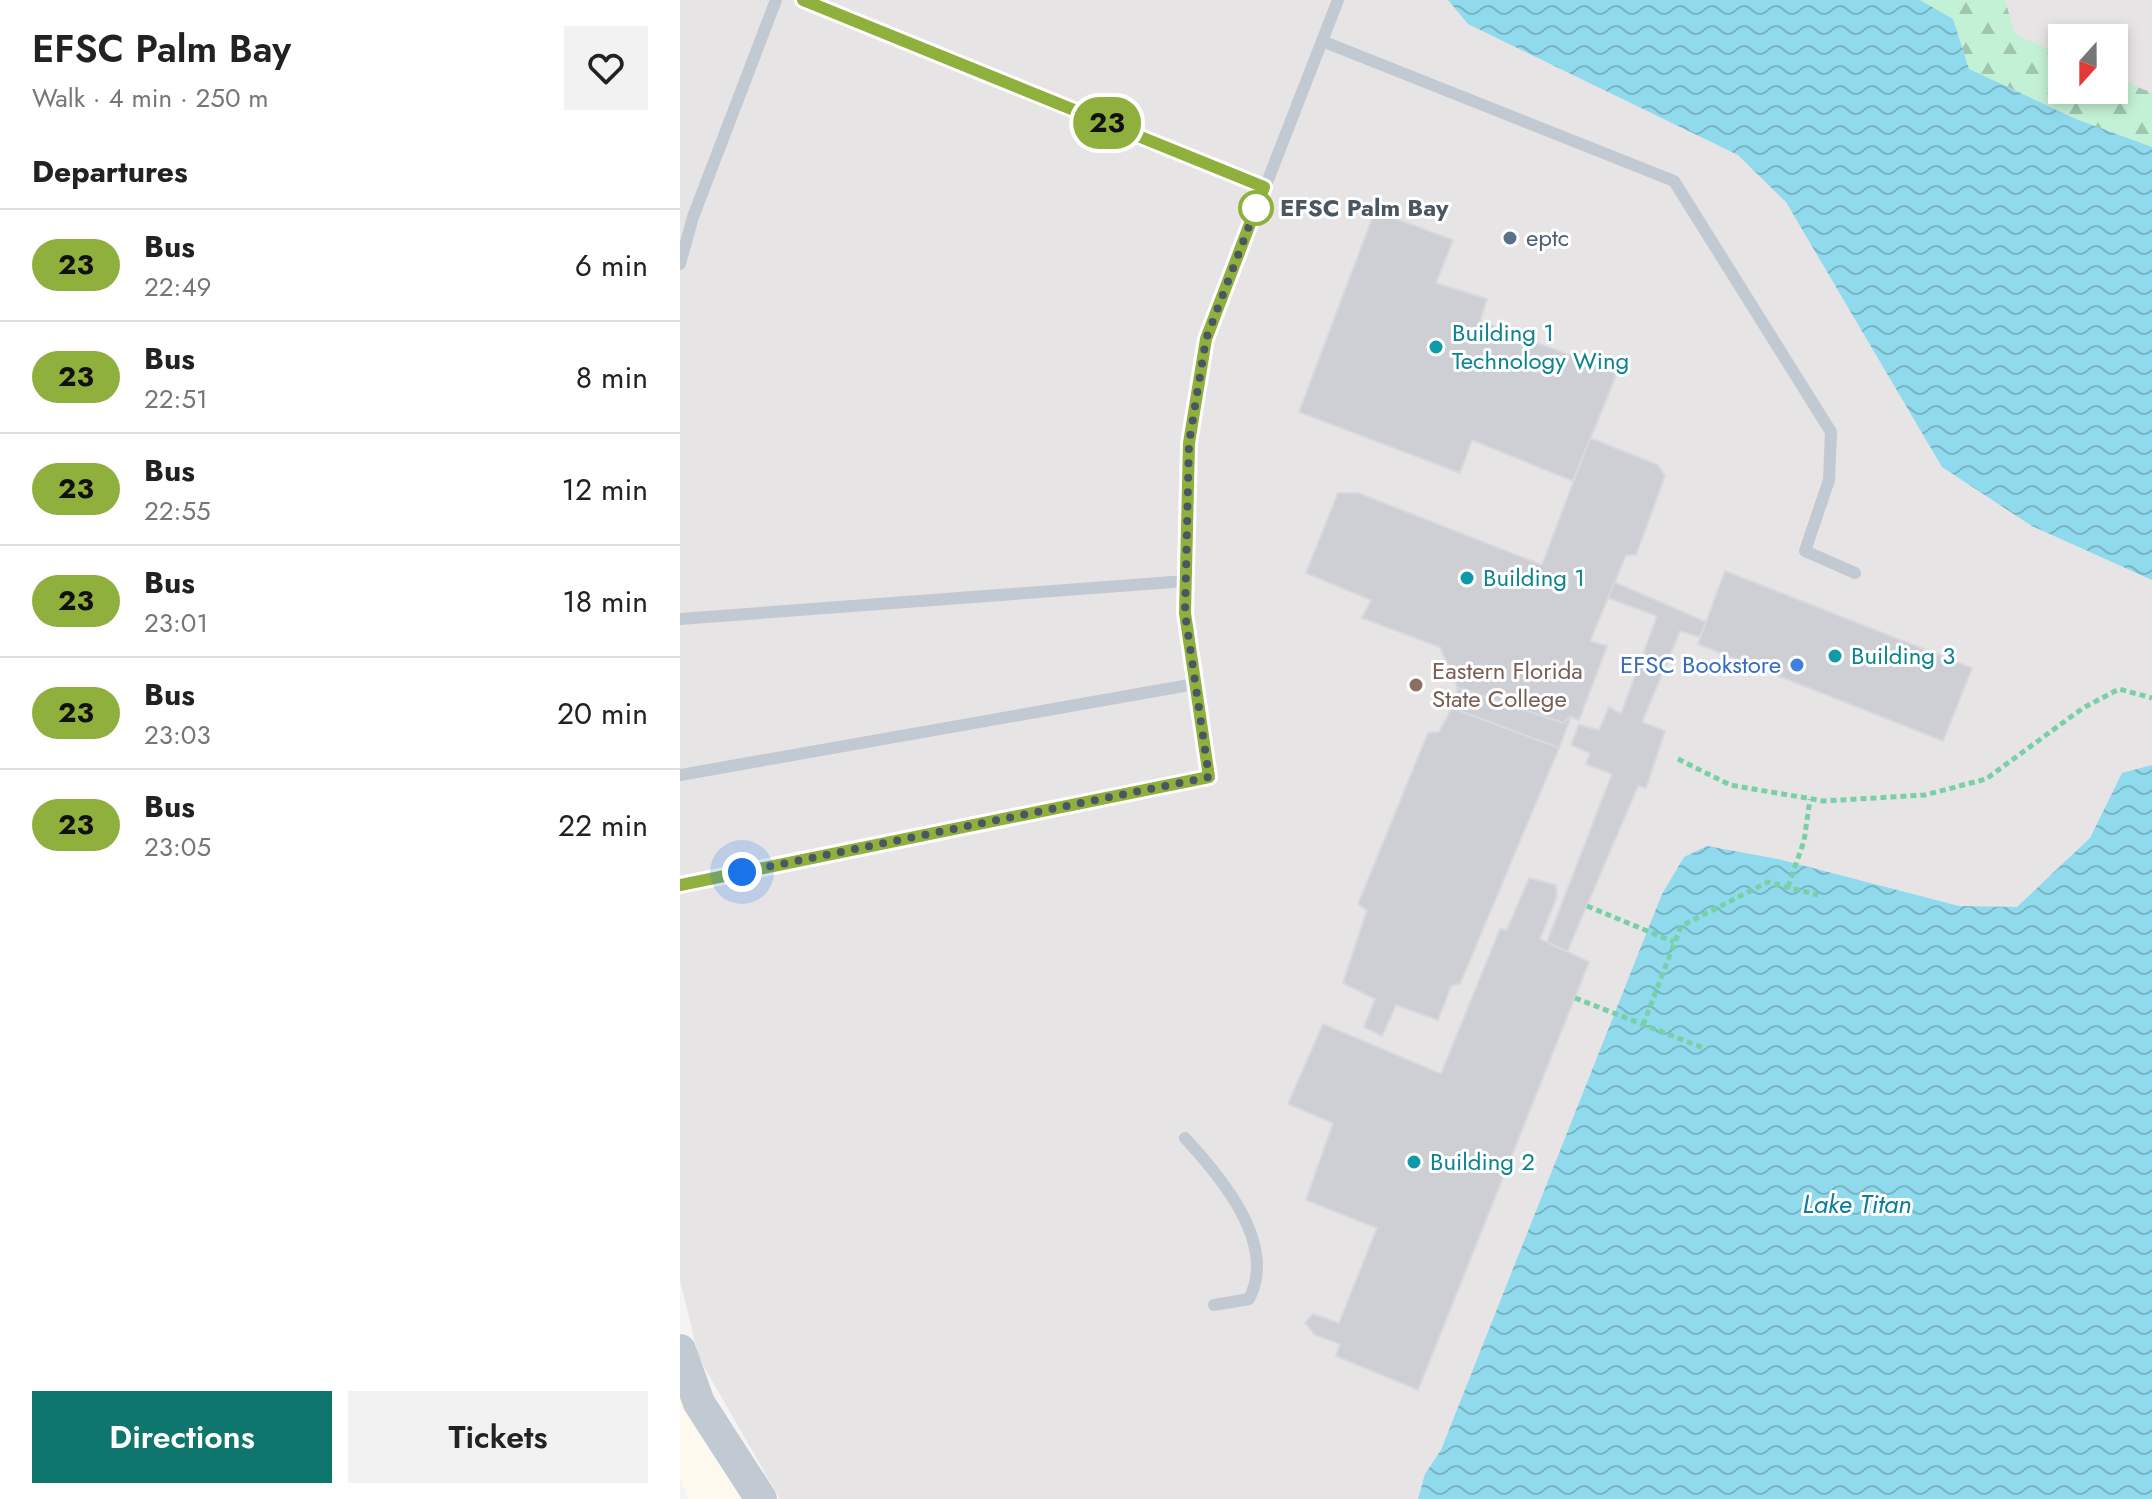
<!DOCTYPE html>
<html lang="en">
<head>
<meta charset="utf-8">
<style>
	:root { --surface:#fff; --page:#f2f2f2; --text:#222; --muted:#767676; --line:#e0e0e0; --accent:#0f766e }
	body { margin:0; font-family:Jost,sans-serif; background:var(--page); color:var(--text); height:100vh; display:flex; flex-direction:column; font-size:30px; white-space:nowrap }
	* { box-sizing:border-box; margin:0 }
	p { font-size:26px; color:var(--muted) }
	.icon { flex:none; width:44px; height:44px; fill:none; stroke:currentColor; stroke-width:2; stroke-linecap:round; stroke-linejoin:round }
	.map { position:relative; flex:1; overflow:hidden }
	.side { display:flex; flex-direction:column; background:var(--surface); width:680px }
	.side>* { flex:none }
	.badge { padding:0 16px; border-radius:26px; font-size:28px; line-height:52px }
	.needle { width:52px; rotate:201deg }
	.tools { position:absolute; left:1368px; top:24px; display:grid; gap:16px }
	.tools a { display:grid; place-items:center; width:80px; height:80px; border-radius:0px; background:var(--surface); box-shadow:0 4px 12px #0003; font-size:40px }
	.you { position:absolute; width:40px; height:40px; margin:-20px; border:6px solid #fff; border-radius:50%; background:#1a73e8; box-shadow:0 0 0 12px #1a73e833 }
	.map>.badge { position:absolute; translate:-50% -50%; box-shadow:0 0 0 4px #fff }
	h2 { padding:0 32px; font-size:30px; line-height:72px }
	.round { display:grid; place-items:center; flex:none; width:84px; height:84px; border-radius:0px; background:var(--page) }
	.summary { display:flex; align-items:center; justify-content:space-between; height:136px; padding:0 32px }
	h1 { font-size:38px; font-weight:600; line-height:60px }
	.button { display:flex; gap:16px; margin-top:auto; padding:16px 32px }
	.button a { flex:1; height:92px; border-radius:0px; background:var(--accent); color:#fff; font-size:32px; font-weight:600; line-height:92px; text-align:center }
	.button a+a { background:var(--page); color:var(--text) }
	ul { padding:0; list-style:none }
	li { display:flex; align-items:center; gap:24px; height:112px; padding:0 32px; border-top:2px solid var(--line) }
	li div { flex:1 }
	li b { display:block; font-size:30px }
	li em { font-style:normal }
	li .badge { min-width:88px; font-weight:700; text-align:center }
	main { display:flex; flex:1; min-height:0 }
	.map>svg:first-child { display:block }
	.commercial { fill:#fdf9ef }
	.education { fill:#e6e4e5; fill-rule:evenodd }
	.forest { fill:url(#forest-firs) }
	.water { fill:url(#water-waves) }
	.building { fill:#cdcfd5; stroke:#d7d9de; stroke-width:2 }
	.lines { fill:none; stroke-linecap:round; stroke-linejoin:round }
	.path { stroke:#7ad0a6; stroke-width:5; stroke-dasharray:6 4; stroke-linecap:butt }
	.service { stroke:#c1cad2; stroke-width:12 }
	.tertiary { stroke:#c1cad2; stroke-width:32 }
	.line-casing { stroke:#fff; stroke-width:18 }
	.line { stroke:#90b03e; stroke-width:12 }
	.walk { stroke:#4a5661; stroke-width:8; stroke-dasharray:0 14.4 }
	.stop-dot { fill:#fff; stroke:#90b03e; stroke-width:4 }
	.service-dot { fill:#5c6f8a; stroke:#fff; stroke-width:3 }
	.culture-dot { fill:#0f9aa8; stroke:#fff; stroke-width:3 }
	.shop-dot { fill:#3f7fe0; stroke:#fff; stroke-width:3 }
	.education-dot { fill:#8d6e63; stroke:#fff; stroke-width:3 }
	.labels { text-anchor:middle; stroke-width:6; stroke-linejoin:round; paint-order:stroke }
	.stop-label { font-size:24px; font-weight:bold; fill:#4a5661; stroke:#fff; text-anchor:start }
	.service-label { font-size:24px; fill:#4e5e75; stroke:#fff; text-anchor:start }
	.culture-label { font-size:24px; fill:#0d838f; stroke:#fff; text-anchor:start }
	.shop-label { font-size:24px; fill:#366cbe; stroke:#fff; text-anchor:end }
	.education-label { font-size:24px; fill:#785e54; stroke:#fff; text-anchor:start }
	.water-label { font-size:26px; font-style:italic; fill:#0c7c9b; stroke:#fff }
</style>
</head>
<body>
<main>
<section class="side">
<div class="summary"><div><h1>EFSC Palm Bay</h1><p>Walk · 4 min · 250 m</p></div><a class="round"><svg class="icon" aria-label="heart" viewBox="0 0 24 24"><path d="M12 20l-8-8c-3-5 5-10 8-4 3-6 11-1 8 4z"/></svg></a></div>
<h2>Departures</h2>
<ul>
<li><span class="badge" style="background:#90b03e;color:#111">23</span><div><b>Bus</b><p>22:49</p></div><em>6 min</em></li>
<li><span class="badge" style="background:#90b03e;color:#111">23</span><div><b>Bus</b><p>22:51</p></div><em>8 min</em></li>
<li><span class="badge" style="background:#90b03e;color:#111">23</span><div><b>Bus</b><p>22:55</p></div><em>12 min</em></li>
<li><span class="badge" style="background:#90b03e;color:#111">23</span><div><b>Bus</b><p>23:01</p></div><em>18 min</em></li>
<li><span class="badge" style="background:#90b03e;color:#111">23</span><div><b>Bus</b><p>23:03</p></div><em>20 min</em></li>
<li><span class="badge" style="background:#90b03e;color:#111">23</span><div><b>Bus</b><p>23:05</p></div><em>22 min</em></li>
</ul>
<div class="button"><a>Directions</a><a>Tickets</a></div>
</section>
<div class="map">
<svg width="1472" height="1499" viewBox="0 0 1472 1499">
	<defs>
		<pattern id="forest-firs" width="22" height="20" patternUnits="userSpaceOnUse" patternTransform="scale(2)"><rect width="22" height="20" fill="#c3f1d5"/><path d="M5 1l3.5 6h-7zM16 11l3.5 6h-7z" fill="#a0c6b0"/></pattern>
		<pattern id="water-waves" width="16" height="10" patternUnits="userSpaceOnUse" patternTransform="scale(2)"><rect width="16" height="10" fill="#90daee"/><path d="M0 5q4-4 8 0t8 0" fill="none" stroke="#78b4c4"/></pattern>
	</defs>
	<rect width="100%" height="100%" fill="#f5f3f3"/>
	<path class="commercial" d="M0 1394 7 1413 62 1499H8L0 1478Z"/>
	<path class="education" d="M0 0H1472V1499H100L19 1358 0 1281ZM1382 38H1434V90H1382Z"/>
	<path class="forest" d="M1240 0H1325L1335 34 1382 55V90H1434V77L1472 93V147L1396 119 1289 69 1273 19Z"/>
	<g class="water">
		<path d="M768 0H1240L1273 19 1289 69 1396 119 1472 147V580L1352 526 1262 467 1106 202 1058 155 788 24Z"/>
		<path d="M1472 765V1499H738L745 1474 761 1450 982 894 1004 857 1027 846 1098 859 1279 906 1337 907 1410 838 1442 773Z"/>
	</g>
	<g class="building">
		<path d="M695 211 773 240 756 283 807 299 800 321 937 373 893 481 792 440 780 473 619 412Z"/>
		<path d="M910 438 978 465 985 476 956 555H946L910 641 927 646 899 720 891 717 883 723 778 688 760 647 682 618 691 600 626 573 658 493H678L862 565Z"/>
		<path d="M1045 571 1292 668 1263 741 1018 644Z"/>
		<path d="M934 582 1026 622 1020 637 1000 631 962 722 985 731 966 788 958 786 887 952 867 942 932 774 906 764 910 753 891 745 899 725 919 730 929 707 941 714 977 616 928 598Z"/>
		<path d="M778 688 883 723 891 717 879 748 772 708Z"/>
		<path d="M772 708 879 748 780 984 771 986 758 1020 716 1005 702 1036 684 1027 695 999 663 983 687 910 678 904 748 733 759 732Z"/>
		<path d="M849 878 876 885 877 896 860 939 909 962 738 1390 656 1356 660 1344 635 1335 625 1323 633 1314 659 1323 697 1228 626 1200 653 1123 608 1104 643 1024 761 1074 820 929 827 930Z"/>
	</g>
	<g class="lines">
		<g class="path">
			<path d="M998 759 1050 785 1144 801 1245 795 1306 779 1403 708 1439 689 1472 698"/>
			<path d="M1108 887 1124 841 1130 799"/>
			<path d="M907 906 994 942"/>
			<path d="M895 998 1026 1049"/>
			<path d="M963 1025 1001 926 1088 882 1138 895"/>
		</g>
		<g class="service">
			<path d="M123 0 584 187"/>
			<path d="M642 41 994 181 1151 432 1149 480 1125 551 1175 573"/>
			<path d="M0 264 13 217 96 0"/>
			<path d="M0 619 506 581"/>
			<path d="M0 775 515 684"/>
			<path d="M0 885 529 777 505 613 509 443 514 410 526 339 658 0"/>
			<path d="M505 1138C541 1177 598 1244 569 1299L534 1305"/>
		</g>
		<path class="tertiary" d="M0 1350 19 1403 81 1499"/>
	</g>
	<g class="lines">
		<g class="line-casing">
			<path id="line" d="M0 885 529 777 505 613 509 443 526 339 584 187 123 0"/>
		</g>
		<use href="#line" class="line"/>
		<path class="walk" d="M62 872 529 777 505 613 509 443 526 339 576 208"/>
	</g>
	<circle class="stop-dot" cx="576" cy="208" r="16"/>
	<circle class="service-dot" cx="830" cy="238" r="8"/>
	<g class="culture-dot">
		<circle cx="756" cy="347" r="8"/>
		<circle cx="787" cy="578" r="8"/>
		<circle cx="1155" cy="656" r="8"/>
		<circle cx="734" cy="1162" r="8"/>
	</g>
	<circle class="shop-dot" cx="1117" cy="665" r="8"/>
	<circle class="education-dot" cx="736" cy="685" r="8"/>
	<g class="labels">
		<g class="stop-label">
			<text x="600" y="216">EFSC Palm Bay</text>
		</g>
		<g class="service-label">
			<text x="846" y="246">eptc</text>
		</g>
		<g class="culture-label">
			<text x="772" y="341">Building 1<tspan x="772" dy="28">Technology Wing</tspan></text>
			<text x="803" y="586">Building 1</text>
			<text x="1171" y="664">Building 3</text>
			<text x="750" y="1170">Building 2</text>
		</g>
		<g class="shop-label">
			<text x="1101" y="673">EFSC Bookstore</text>
		</g>
		<g class="education-label">
			<text x="752" y="679">Eastern Florida<tspan x="752" dy="28">State College</tspan></text>
		</g>
		<g class="water-label">
			<text x="1177" y="1213">Lake Titan</text>
		</g>
	</g>
</svg>
<div class="tools">
<a><svg class="needle" viewBox="-14 -14 28 28"><path d="M0-13l5 13h-10z" fill="#e53935"/><path d="M0 13l5-13h-10z" fill="#767676"/></svg></a>
</div>
<div class="you" style="left:62px;top:872px"></div>
<b class="badge" style="left:427px;top:123px;background:#90b03e;color:#111">23</b>
</div>
</main>
</body>
</html>
